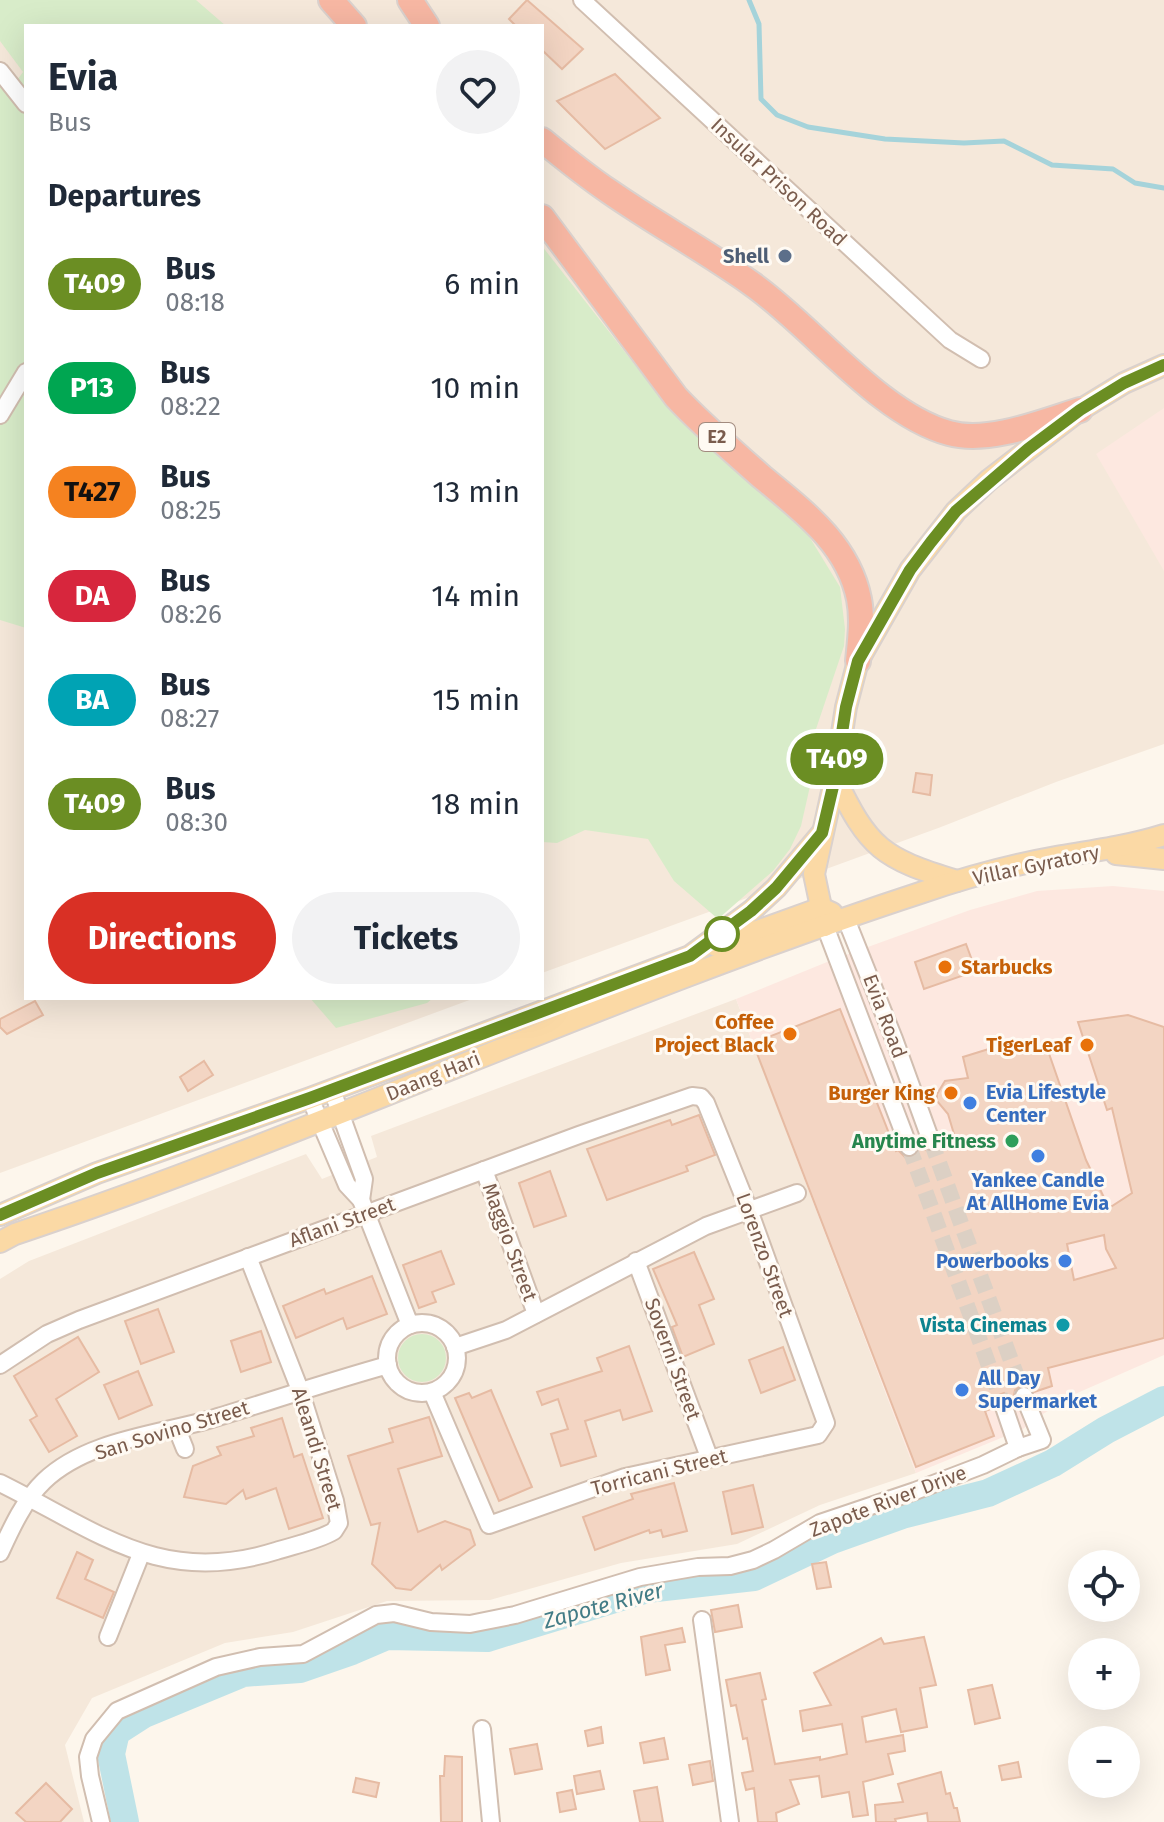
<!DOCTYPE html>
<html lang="en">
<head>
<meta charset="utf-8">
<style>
	:root { --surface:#fff; --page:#f2f2f3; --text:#1f2937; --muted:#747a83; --accent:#d93025 }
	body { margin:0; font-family:"Fira Sans",sans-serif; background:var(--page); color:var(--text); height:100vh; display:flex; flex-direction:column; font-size:30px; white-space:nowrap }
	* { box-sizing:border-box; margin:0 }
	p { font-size:26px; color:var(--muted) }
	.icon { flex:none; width:44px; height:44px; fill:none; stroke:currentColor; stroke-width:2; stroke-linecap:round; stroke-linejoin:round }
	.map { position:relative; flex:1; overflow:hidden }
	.panel { position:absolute; left:24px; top:24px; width:520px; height:976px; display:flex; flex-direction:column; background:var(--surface); border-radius:0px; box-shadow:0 8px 32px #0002 }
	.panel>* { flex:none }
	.badge { padding:0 16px; border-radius:26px; font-size:28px; line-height:52px }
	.fabs { position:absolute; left:1068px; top:1550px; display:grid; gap:16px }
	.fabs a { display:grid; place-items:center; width:72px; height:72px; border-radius:50%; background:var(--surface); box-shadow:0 8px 32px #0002; font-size:40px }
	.map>.badge { position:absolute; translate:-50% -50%; box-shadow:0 0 0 4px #fff }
	h2 { padding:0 24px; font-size:30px; line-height:72px }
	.round { display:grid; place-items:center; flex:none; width:84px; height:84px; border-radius:42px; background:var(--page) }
	.overview { display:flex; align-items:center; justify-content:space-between; height:136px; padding:0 24px }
	h1 { font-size:38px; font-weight:700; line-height:60px }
	.primary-button { display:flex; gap:16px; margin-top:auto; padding:16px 24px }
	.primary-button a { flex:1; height:92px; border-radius:48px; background:var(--accent); color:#fff; font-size:32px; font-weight:700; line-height:92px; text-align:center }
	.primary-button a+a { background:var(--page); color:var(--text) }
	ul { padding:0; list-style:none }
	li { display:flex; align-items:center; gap:24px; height:104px; padding:0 24px }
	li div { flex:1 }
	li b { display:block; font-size:30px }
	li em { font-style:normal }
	li .badge { min-width:88px; font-weight:700; text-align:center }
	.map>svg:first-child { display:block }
	.residential { fill:#f5e8da }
	.commercial { fill:#fde8e0 }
	.green { fill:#d8ecc9 }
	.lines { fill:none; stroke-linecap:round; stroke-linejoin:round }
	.stream { stroke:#a5d3da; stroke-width:5 }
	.river { stroke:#bfe3e8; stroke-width:28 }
	.building { fill:#f3d5c3; stroke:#e6bba3; stroke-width:2; fill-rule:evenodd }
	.minor-tunnel { stroke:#dcd0c4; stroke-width:16; stroke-dasharray:16 8; stroke-linecap:butt }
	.minor-casing { stroke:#d1beb0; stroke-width:20 }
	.major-casing { stroke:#dad1cd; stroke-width:24 }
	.highway-casing { stroke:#dad1cd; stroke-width:28 }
	.minor { stroke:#fff; stroke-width:16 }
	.major { stroke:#fbd9a5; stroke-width:20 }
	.highway { stroke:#f7b7a3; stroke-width:24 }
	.line-casing { stroke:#fff; stroke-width:18 }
	.line { stroke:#6b8e23; stroke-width:12 }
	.service-dot { fill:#5c6f8a; stroke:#fffaf3; stroke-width:3 }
	.stop-dot { fill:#fff; stroke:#6b8e23; stroke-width:4 }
	.food-dot { fill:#e8710a; stroke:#fffaf3; stroke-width:3 }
	.shop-dot { fill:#3f7fe0; stroke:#fffaf3; stroke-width:3 }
	.leisure-dot { fill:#2e9e5b; stroke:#fffaf3; stroke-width:3 }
	.culture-dot { fill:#0f9aa8; stroke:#fffaf3; stroke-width:3 }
	.labels { text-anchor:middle; stroke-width:6; stroke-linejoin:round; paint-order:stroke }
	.shield { fill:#fffaf3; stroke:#a28b7f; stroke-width:2 }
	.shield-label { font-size:18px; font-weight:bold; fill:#7a5c4d }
	.street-label { font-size:20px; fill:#7a5c4d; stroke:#fffaf3 }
	.service-label { font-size:20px; font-weight:bold; fill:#4e5e75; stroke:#fffaf3; text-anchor:end }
	.food-label { font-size:20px; font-weight:bold; fill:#c56008; stroke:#fffaf3; text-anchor:end }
	.shop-label { font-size:20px; font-weight:bold; fill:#366cbe; stroke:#fffaf3; text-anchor:start }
	.leisure-label { font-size:20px; font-weight:bold; fill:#27864d; stroke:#fffaf3; text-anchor:end }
	.culture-label { font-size:20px; font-weight:bold; fill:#0d838f; stroke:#fffaf3; text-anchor:end }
	.water-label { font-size:22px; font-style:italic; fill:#437c86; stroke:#fffaf3 }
</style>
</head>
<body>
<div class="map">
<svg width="1164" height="1822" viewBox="0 0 1164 1822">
	<rect width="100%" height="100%" fill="#fdf6ec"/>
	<g class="residential">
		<path d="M0 0H1164V744L1056 782 941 827 542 973V26H26V998H475L0 1173Z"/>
		<path d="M736 999 916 1473 820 1505 737 1544 621 1563 490 1600 387 1601 293 1632 225 1643 92 1698 65 1745 84 1822H0V1279L29 1261 306 1154 322 1179 377 1157 371 1136Z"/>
	</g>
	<g class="commercial">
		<path d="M1164 408V571L1096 454Z"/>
		<path d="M1113 886 1164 891V1355L1075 1394 1035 1419 1023 1429 916 1473 736 999 832 960 970 910 1037 891Z"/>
	</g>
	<g class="green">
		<path d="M0 0H196L226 26H26V628L0 620V85L7 94 23 72 0 41Z"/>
		<path d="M542 246 639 370 711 443 807 533 840 587 845 629 844 646 816 729 815 764 801 826 790 849 773 871 718 919 674 881 648 839 585 830 557 843 542 842Z"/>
		<path d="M310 998H433L427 1003 336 1028Z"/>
		<circle cx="422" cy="1358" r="24"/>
	</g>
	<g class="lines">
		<path class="stream" d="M749 0 759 24 761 99 777 115 808 127 885 139 964 143 1004 141 1052 165 1113 169 1135 183 1164 188"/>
		<path class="river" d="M125 1822 111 1754 116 1732 144 1714 243 1673 300 1669 352 1651 387 1636 487 1638 647 1589 754 1577 832 1540 902 1515 988 1493 1053 1463 1106 1430 1164 1400"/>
	</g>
	<g class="building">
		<path d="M527 0 583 49 562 69 542 50V26H516L509 19Z"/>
		<path d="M615 74 660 118 605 149 557 101Z"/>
		<path d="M916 773 932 775 930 795 913 792Z"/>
		<path d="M966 944 976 971 924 989 915 962Z"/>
		<path d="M35 1001 43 1015 7 1034 0 1027V1019Z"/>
		<path d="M840 1009 896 1151 898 1150 906 1158 917 1154 920 1144 925 1150 935 1151 942 1144 941 1138 954 1134 948 1114 937 1101V1094L945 1081 968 1078 963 1057 1008 1043 1012 1053 1046 1045 1086 1160 1109 1208 1132 1193 1112 1108 1107 1110 1078 1022 1128 1015 1164 1027V1338L1048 1368 1052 1386 1034 1392 1030 1387 1021 1386 1015 1390 1013 1400 1004 1393 994 1397 993 1408 985 1411 994 1436 916 1467 753 1043ZM1104 1235 1106 1249 1116 1268 1074 1280 1067 1244Z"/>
		<path d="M204 1061 213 1075 188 1091 180 1077Z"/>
		<path d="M699 1115 715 1155 686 1166 688 1171 607 1200 587 1149 670 1120 672 1125Z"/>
		<path d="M550 1171 566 1216 534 1227 519 1183Z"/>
		<path d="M441 1251 454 1284 432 1292 436 1302 419 1308 403 1265Z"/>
		<path d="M694 1252 714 1299 699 1305 714 1344 683 1357 672 1327 677 1325 653 1269Z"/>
		<path d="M372 1276 387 1314 347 1329 343 1318 296 1338 283 1306 324 1289 326 1294Z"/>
		<path d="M158 1309 174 1352 141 1364 125 1321Z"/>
		<path d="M261 1331 271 1362 241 1372 231 1341Z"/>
		<path d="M78 1337 99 1372 56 1399 77 1436 49 1452 30 1420 37 1416 14 1376Z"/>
		<path d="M629 1346 652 1411 623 1420 620 1410 585 1421 596 1456 561 1466 551 1434 568 1429 558 1399 542 1405 537 1392 602 1371 597 1358Z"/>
		<path d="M783 1347 795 1380 761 1393 749 1360Z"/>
		<path d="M138 1371 152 1405 119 1419 104 1385Z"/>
		<path d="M491 1390 532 1487 499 1501 455 1398 469 1393 472 1398Z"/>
		<path d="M429 1417 442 1456 398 1469 418 1532 445 1521 470 1530 475 1545 442 1570 440 1565 411 1590 396 1588 372 1564 380 1523 371 1525 348 1456 393 1442 389 1429Z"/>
		<path d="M282 1418 294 1457 302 1454 323 1518 289 1529 276 1488 246 1499 243 1490 226 1504 184 1497 193 1466 221 1455 217 1447 254 1436 251 1428Z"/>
		<path d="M674 1483 687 1531 663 1537 661 1530 650 1533 649 1530 595 1550 583 1517 633 1499 631 1494Z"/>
		<path d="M753 1485 763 1527 732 1534 723 1492Z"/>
		<path d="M77 1552 93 1560 85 1579 114 1592 103 1618 57 1598Z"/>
		<path d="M826 1562 831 1587 817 1589 812 1564Z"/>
		<path d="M738 1605 742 1627 715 1632 711 1610Z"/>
		<path d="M682 1628 685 1642 665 1645 670 1670 646 1675 641 1637Z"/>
		<path d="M924 1637 936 1685 920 1688 927 1727 901 1732 896 1709 862 1717 866 1742 903 1735 905 1751 888 1754 893 1774 863 1782 868 1815 853 1817 849 1792 822 1797 819 1776 790 1780 799 1804 776 1813 777 1822H758L754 1788 746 1790 742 1773 753 1771 747 1738 743 1739 736 1705 731 1706 726 1680 760 1673 766 1699 762 1700 775 1764 820 1757V1760L847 1754 842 1724 803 1731 800 1711 831 1705 814 1673 881 1638 884 1644Z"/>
		<path d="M992 1685 1000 1718 975 1724 968 1690Z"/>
		<path d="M601 1727 603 1743 588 1746 585 1731Z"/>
		<path d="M664 1738 668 1759 644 1763 640 1743Z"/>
		<path d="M537 1744 542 1769 515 1774 510 1749Z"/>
		<path d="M445 1756 462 1757V1822H441L440 1776H444Z"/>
		<path d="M710 1761 713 1781 693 1785 689 1765Z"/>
		<path d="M1018 1762 1021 1777 1002 1780 999 1766Z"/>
		<path d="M600 1771 604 1789 577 1794 574 1776Z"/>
		<path d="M941 1772 946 1794 950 1793 954 1808H957L960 1822H928L927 1813 895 1819 896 1822H876L875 1805 903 1802 898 1784Z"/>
		<path d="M356 1778 379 1783 376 1797 353 1792Z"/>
		<path d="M46 1783 72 1809 60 1822H26L16 1813Z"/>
		<path d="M657 1787 663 1822H640L634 1791Z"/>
		<path d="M572 1790 576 1809 560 1812 557 1793Z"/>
	</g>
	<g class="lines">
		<g class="minor-tunnel">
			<path d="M931 1141 1024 1396"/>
			<path d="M909 1147 1003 1404"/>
		</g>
		<g class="minor-casing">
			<g id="minor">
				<path d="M582 0 950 340 981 359"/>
				<path d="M0 71 26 104"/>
				<path d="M0 415 26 372"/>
				<path d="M846 919 894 1039 931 1141"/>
				<path d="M825 926 909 1147"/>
				<path d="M332 1090 364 1179 361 1200"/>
				<path d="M310 1098 347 1185 361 1200 410 1325"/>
				<path d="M484 1170 536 1314"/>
				<path d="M636 1261 709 1457"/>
				<circle cx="422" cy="1358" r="35"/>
				<path d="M455 1347 506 1330 706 1226 797 1193"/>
				<path d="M0 1365 47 1334 79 1320 579 1135 692 1096 701 1097 706 1103 749 1210 826 1423 818 1435 625 1477 489 1525 432 1392"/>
				<path d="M1003 1404 1018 1448"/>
				<path d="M177 1429 185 1449"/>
				<path d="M0 1483C99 1532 161 1587 276 1551 295 1545 317 1541 334 1531L339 1523 335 1501 300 1390 248 1257"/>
				<path d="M0 1553C11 1529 24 1500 44 1481 86 1441 154 1435 208 1420 268 1402 327 1382 388 1365"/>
				<path d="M702 1620 730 1822"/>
				<path d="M108 1637 141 1554"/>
				<path d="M482 1729 491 1822"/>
				<path d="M101 1822 90 1776 88 1757 94 1739 117 1711 216 1667 260 1657 303 1654 376 1615 394 1613 431 1622 470 1624 515 1615 640 1577 698 1567 730 1566 753 1560 774 1550 820 1523 915 1491 983 1465 1018 1448 1042 1440 1024 1396"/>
			</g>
		</g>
		<g class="major-casing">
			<g id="major">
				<path d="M835 778C869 849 882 858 957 881"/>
				<path d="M1116 854 1164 859"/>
				<path d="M825 926 814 874 835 778 846 707 858 661 910 570 956 511 989 480 1080 410 1124 383 1164 365"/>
				<path d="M716 946 821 908 832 913"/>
				<path d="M0 1215 97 1173 310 1098 690 956 751 911 776 888 822 833"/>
				<path d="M0 1242 15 1234C320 1132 614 993 920 893 964 878 1011 865 1056 857 1093 851 1129 846 1164 835"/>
			</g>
		</g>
		<g class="highway-casing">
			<g id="highway">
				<path d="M331 0 354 26"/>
				<path d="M410 0 427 26"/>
				<path d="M542 140C564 158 586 176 610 192 656 224 706 251 752 284 812 326 879 414 949 433 988 444 1042 422 1080 410"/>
				<path d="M542 217 676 397C703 426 733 451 762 477 803 511 848 544 859 599 863 619 860 641 858 661"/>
			</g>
		</g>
		<use href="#minor" class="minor"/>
		<use href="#major" class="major"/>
		<use href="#highway" class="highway"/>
	</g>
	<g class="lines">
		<g class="line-casing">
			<path id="line" d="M0 1215 97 1173 310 1098 690 956 751 911 776 888 822 833 835 778 846 707 858 661 910 570 931 542 956 511 1028 449 1080 410 1124 383 1164 365"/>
		</g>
		<use href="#line" class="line"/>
	</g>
	<circle class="service-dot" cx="785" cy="256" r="8"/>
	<circle class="stop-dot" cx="722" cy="934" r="16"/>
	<g class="food-dot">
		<circle cx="945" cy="967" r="8"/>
		<circle cx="790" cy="1034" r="8"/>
		<circle cx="1087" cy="1045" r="8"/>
		<circle cx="951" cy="1093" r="8"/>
	</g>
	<g class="shop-dot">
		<circle cx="970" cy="1103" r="8"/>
		<circle cx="1038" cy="1156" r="8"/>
		<circle cx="1065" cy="1261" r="8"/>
		<circle cx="962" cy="1390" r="8"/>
	</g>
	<circle class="leisure-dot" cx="1012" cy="1141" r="8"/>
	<circle class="culture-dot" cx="1063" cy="1325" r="8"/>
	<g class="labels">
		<rect class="shield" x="699" y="423" width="36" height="28" rx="6"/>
		<g class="shield-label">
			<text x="717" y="443">E2</text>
		</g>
		<g class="street-label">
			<text transform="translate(779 182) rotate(43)" y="7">Insular Prison Road</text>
			<text transform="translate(1036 865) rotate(-12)" y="7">Villar Gyratory</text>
			<text transform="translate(885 1016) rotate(69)" y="7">Evia Road</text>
			<text transform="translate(433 1076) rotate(-22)" y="7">Daang Hari</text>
			<text transform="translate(342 1222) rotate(-20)" y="7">Aflani Street</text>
			<text transform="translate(510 1242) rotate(70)" y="7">Maggio Street</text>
			<text transform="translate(765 1255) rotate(70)" y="7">Lorenzo Street</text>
			<text transform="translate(673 1359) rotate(70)" y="7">Soverni Street</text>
			<text transform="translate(172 1430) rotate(-17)" y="7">San Sovino Street</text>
			<text transform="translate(317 1449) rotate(73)" y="7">Aleandi Street</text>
			<text transform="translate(659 1472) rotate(-14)" y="7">Torricani Street</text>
			<text transform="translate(888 1501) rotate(-21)" y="7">Zapote River Drive</text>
		</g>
		<g class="service-label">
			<text x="769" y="263">Shell</text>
		</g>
		<g class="food-label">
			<text x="961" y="974" text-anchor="start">Starbucks</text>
			<text x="774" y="1029">Coffee<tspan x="774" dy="23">Project Black</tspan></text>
			<text x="1071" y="1052">TigerLeaf</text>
			<text x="935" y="1100">Burger King</text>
		</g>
		<g class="shop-label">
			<text x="986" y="1099">Evia Lifestyle<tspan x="986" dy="23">Center</tspan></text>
			<text x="1038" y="1187" text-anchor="middle">Yankee Candle<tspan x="1038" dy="23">At AllHome Evia</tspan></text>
			<text x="1049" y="1268" text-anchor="end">Powerbooks</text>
			<text x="978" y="1385">All Day<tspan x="978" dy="23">Supermarket</tspan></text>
		</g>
		<g class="leisure-label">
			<text x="996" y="1148">Anytime Fitness</text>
		</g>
		<g class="culture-label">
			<text x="1047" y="1332">Vista Cinemas</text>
		</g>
		<g class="water-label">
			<text transform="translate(603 1605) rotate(-15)" y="8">Zapote River</text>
		</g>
	</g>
</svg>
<div class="fabs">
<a><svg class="icon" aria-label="locate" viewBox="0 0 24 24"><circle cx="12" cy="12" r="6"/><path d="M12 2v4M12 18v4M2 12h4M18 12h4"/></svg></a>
<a>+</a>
<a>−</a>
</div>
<b class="badge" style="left:837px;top:759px;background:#6b8e23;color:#fff">T409</b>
<section class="panel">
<div class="overview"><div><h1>Evia</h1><p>Bus</p></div><a class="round"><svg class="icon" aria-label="heart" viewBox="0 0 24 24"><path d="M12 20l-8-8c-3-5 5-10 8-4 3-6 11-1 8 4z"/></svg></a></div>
<h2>Departures</h2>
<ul>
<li><span class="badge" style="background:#6b8e23;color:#fff">T409</span><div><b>Bus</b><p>08:18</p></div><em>6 min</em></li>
<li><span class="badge" style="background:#00a651;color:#fff">P13</span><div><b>Bus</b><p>08:22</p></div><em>10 min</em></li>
<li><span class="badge" style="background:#f58220;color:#111">T427</span><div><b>Bus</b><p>08:25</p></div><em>13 min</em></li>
<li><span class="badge" style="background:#d7263d;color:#fff">DA</span><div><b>Bus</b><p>08:26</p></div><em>14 min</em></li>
<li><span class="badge" style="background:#00a3b4;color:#fff">BA</span><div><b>Bus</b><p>08:27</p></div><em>15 min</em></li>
<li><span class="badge" style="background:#6b8e23;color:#fff">T409</span><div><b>Bus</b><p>08:30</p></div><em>18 min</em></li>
</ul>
<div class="primary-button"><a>Directions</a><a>Tickets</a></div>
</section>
</div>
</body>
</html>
